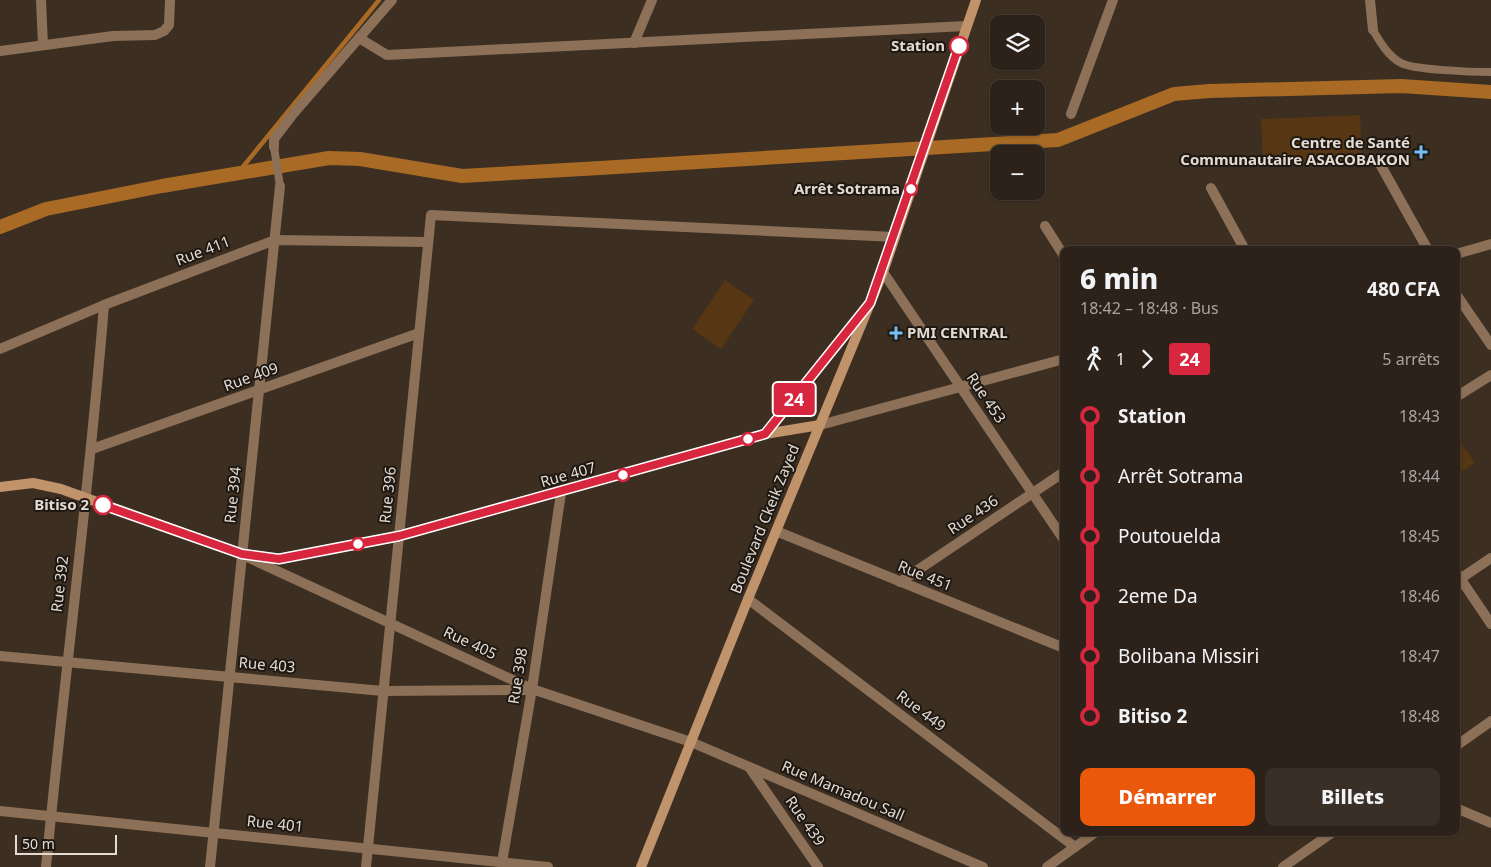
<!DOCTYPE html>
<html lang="fr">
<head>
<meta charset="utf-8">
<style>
	:root { --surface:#2d2219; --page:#392f26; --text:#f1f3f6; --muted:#a7a4a2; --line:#483f38; --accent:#ea580c }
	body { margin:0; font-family:"Noto Sans",sans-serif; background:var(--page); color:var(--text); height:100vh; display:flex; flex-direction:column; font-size:19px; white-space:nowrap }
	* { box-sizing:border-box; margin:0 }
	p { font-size:16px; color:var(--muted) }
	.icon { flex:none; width:28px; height:28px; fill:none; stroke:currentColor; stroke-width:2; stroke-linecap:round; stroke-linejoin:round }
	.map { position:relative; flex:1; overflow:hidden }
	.panel { position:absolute; left:1060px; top:246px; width:400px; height:590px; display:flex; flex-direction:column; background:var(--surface); border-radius:10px; box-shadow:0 1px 4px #0004,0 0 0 1px var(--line) }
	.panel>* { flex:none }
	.badge { padding:0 10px; border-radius:4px; font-size:18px; line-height:32px }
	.tools { position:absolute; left:990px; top:15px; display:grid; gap:10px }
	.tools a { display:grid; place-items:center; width:55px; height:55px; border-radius:10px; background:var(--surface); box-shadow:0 1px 4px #0004,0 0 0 1px var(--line); font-size:25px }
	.scale { position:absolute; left:15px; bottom:12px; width:102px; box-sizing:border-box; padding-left:5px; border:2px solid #e3dad2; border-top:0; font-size:14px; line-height:18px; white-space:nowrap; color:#e3dad2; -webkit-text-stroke:4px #1e1812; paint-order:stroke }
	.map>.badge { position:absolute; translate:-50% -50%; box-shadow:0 0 0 2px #fff }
	.legs { display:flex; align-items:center; gap:8px; height:55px; padding:0 20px; font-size:16px }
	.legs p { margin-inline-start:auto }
	.headline { display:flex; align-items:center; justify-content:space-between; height:85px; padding:0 20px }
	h1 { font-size:28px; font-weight:800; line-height:38px }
	.action { display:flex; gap:10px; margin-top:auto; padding:10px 20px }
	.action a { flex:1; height:58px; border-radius:10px; background:var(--accent); color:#fff; font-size:20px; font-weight:800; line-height:58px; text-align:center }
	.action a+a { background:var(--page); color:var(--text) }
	ul { padding:0 20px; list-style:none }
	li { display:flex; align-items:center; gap:18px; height:60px; font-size:19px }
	li i { display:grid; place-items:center; width:8px; height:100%; margin:0 6px; background:currentColor }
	li i::after { content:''; width:12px; height:12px; margin:-6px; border:4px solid; border-radius:50%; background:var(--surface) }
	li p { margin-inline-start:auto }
	li:first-child i { background:linear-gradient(#0000 50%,currentColor 0) }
	li:last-child i { background:linear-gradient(currentColor 50%,#0000 0) }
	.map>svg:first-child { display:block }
	.green { fill:#563613 }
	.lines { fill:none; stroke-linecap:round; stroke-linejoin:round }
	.stream { stroke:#a86a25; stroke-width:4.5 }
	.canal { stroke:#a86a25; stroke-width:14 }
	.service { stroke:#8c7057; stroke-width:8 }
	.minor { stroke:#8c7057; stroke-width:10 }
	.tertiary { stroke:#8c7057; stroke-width:10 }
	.secondary { stroke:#c0936a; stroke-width:10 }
	.line-1-casing { stroke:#fff; stroke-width:11 }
	.line-1 { stroke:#d7263d; stroke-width:8 }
	.stop-1-dot { fill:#fff; stroke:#d7263d; stroke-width:2.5 }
	.poi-dot { fill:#78bff8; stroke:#1e1812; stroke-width:2 }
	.labels { text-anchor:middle; stroke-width:4; stroke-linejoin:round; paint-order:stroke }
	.stop-label { font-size:15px; font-weight:bold; fill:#e3dad2; stroke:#1e1812; text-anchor:end }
	.poi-label { font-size:15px; font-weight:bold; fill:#e3dad2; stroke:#1e1812; text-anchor:end }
	.street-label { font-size:15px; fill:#e3dad2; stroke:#1e1812 }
</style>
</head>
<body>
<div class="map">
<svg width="1491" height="867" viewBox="0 0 1491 867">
	<rect width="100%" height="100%" fill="#3c2e21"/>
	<g class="green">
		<path d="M1360 115 1362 161 1263 165 1261 119Z"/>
		<path d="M725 280 754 300 721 349 692 329Z"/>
		<path d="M1456 436 1475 463 1456 475Z"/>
	</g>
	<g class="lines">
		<path class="stream" d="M237 174 379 0"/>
		<path class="canal" d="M0 227 46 209 162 186 329 158 360 159 462 176 600 168 1058 140 1174 94 1209 91 1401 86 1491 92"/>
		<g class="service">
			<path d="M1373 30C1380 42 1388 56 1401 63 1414 70 1474 72 1491 72"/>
			<path d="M274 147 280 186"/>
		</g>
		<g class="minor">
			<path d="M41 0 43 45"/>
			<path d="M1370 0 1373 30"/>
			<path d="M359 38 387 55 966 26"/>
			<path d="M634 43 652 0"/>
			<path d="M0 51 113 36 155 35 164 31 169 25 170 0"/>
			<path d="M1071 114 1113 0"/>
			<path d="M274 147V139L293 114 392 0"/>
			<path d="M1380 164 1428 250"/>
			<path d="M1211 188 1245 250"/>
			<path d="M1045 226 1064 256"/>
			<path d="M883 272 1064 540"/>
			<path d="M1456 294 1491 345"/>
			<path d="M0 349 104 305 275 240 428 242"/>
			<path d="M1456 397 1491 375"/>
			<path d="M92 449 419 333"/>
			<path d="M245 556 532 689 691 742 983 867"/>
			<path d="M1456 572 1491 624"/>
			<path d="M1457 581 1491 558"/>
			<path d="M900 582 1064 472"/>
			<path d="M748 599 1075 847"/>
			<path d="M0 656 383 691 527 690"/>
			<path d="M1456 746 1491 721"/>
			<path d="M749 767 818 867"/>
			<path d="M0 811 548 867"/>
			<path d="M502 862 532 689 561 493"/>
			<path d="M46 867C64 679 89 493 104 305"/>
			<path d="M210 867 280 186"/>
			<path d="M366 867 431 215 895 237"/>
			<path d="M1047 867 1096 832"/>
			<path d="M1283 867 1333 832"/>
		</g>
		<g class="tertiary">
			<path d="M1456 254 1491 244"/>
			<path d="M820 425 1064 359"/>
			<path d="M776 531 1064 648"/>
			<path d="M1456 808 1491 823"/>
		</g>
		<g class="secondary">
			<path d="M765 434 863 312"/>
			<path d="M0 487 33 483 61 489 242 554 279 559 399 536 765 434 820 425"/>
			<path d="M641 867 748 599 883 272 976 0"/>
		</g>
	</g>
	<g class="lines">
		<g class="line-1-casing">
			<path id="line-1" d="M103 505 242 554 279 559 399 536 765 434 870 303 959 46"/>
		</g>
		<use href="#line-1" class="line-1"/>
	</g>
	<g class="stop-1-dot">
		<circle cx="959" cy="46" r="9"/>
		<circle cx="911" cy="189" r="6"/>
		<circle cx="748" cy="439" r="6"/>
		<circle cx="623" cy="475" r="6"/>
		<circle cx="103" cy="505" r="9"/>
		<circle cx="358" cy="544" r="6"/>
	</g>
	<g class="poi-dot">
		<path d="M1418.5 144.5h5v5h5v5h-5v5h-5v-5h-5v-5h5z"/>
		<path d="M893.5 325.5h5v5h5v5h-5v5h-5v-5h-5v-5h5z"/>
	</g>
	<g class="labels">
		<g class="stop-label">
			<text x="945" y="51">Station</text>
			<text x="900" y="194">Arrêt Sotrama</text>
			<text x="89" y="510">Bitiso 2</text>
		</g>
		<g class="poi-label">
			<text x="1410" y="148">Centre de Santé<tspan x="1410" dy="17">Communautaire ASACOBAKON</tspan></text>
			<text x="907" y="338" text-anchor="start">PMI CENTRAL</text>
		</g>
		<g class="street-label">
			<text transform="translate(203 251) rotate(-21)" y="5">Rue 411</text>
			<text transform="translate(251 377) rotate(-20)" y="5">Rue 409</text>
			<text transform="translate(986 398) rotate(56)" y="5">Rue 453</text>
			<text transform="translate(568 475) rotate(-16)" y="5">Rue 407</text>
			<text transform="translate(233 495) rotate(-84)" y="5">Rue 394</text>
			<text transform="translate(388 495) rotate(-84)" y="5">Rue 396</text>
			<text transform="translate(973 515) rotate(-34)" y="5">Rue 436</text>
			<text transform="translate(765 519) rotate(-68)" y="5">Boulevard Ckeik Zayed</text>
			<text transform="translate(925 576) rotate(22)" y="5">Rue 451</text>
			<text transform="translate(60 584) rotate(-83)" y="5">Rue 392</text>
			<text transform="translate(470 643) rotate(25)" y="5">Rue 405</text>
			<text transform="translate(267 665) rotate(5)" y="5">Rue 403</text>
			<text transform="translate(518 676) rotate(-81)" y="5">Rue 398</text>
			<text transform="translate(921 711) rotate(37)" y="5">Rue 449</text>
			<text transform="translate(843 791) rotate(23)" y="5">Rue Mamadou Sall</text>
			<text transform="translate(805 821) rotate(55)" y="5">Rue 439</text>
			<text transform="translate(275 824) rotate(6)" y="5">Rue 401</text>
		</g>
	</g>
</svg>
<div class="tools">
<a><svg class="icon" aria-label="layers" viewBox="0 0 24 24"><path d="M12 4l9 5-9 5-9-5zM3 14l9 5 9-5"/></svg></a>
<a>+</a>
<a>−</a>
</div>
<div class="scale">50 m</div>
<b class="badge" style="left:794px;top:399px;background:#d7263d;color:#fff">24</b>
<section class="panel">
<div class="headline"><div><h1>6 min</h1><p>18:42 – 18:48 · Bus</p></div><b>480 CFA</b></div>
<div class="legs"><svg class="icon" aria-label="walk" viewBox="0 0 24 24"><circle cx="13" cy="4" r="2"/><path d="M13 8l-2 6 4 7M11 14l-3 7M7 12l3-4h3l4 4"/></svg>1<svg class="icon" aria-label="forward" viewBox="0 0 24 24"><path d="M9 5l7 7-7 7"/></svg><b class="badge" style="background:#d7263d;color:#fff">24</b><p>5 arrêts</p></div>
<ul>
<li><i style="color:#d7263d"></i><b>Station</b><p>18:43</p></li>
<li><i style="color:#d7263d"></i><span>Arrêt Sotrama</span><p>18:44</p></li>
<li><i style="color:#d7263d"></i><span>Poutouelda</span><p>18:45</p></li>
<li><i style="color:#d7263d"></i><span>2eme Da</span><p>18:46</p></li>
<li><i style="color:#d7263d"></i><span>Bolibana Missiri</span><p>18:47</p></li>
<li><i style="color:#d7263d"></i><b>Bitiso 2</b><p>18:48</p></li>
</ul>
<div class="action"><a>Démarrer</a><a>Billets</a></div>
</section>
</div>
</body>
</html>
